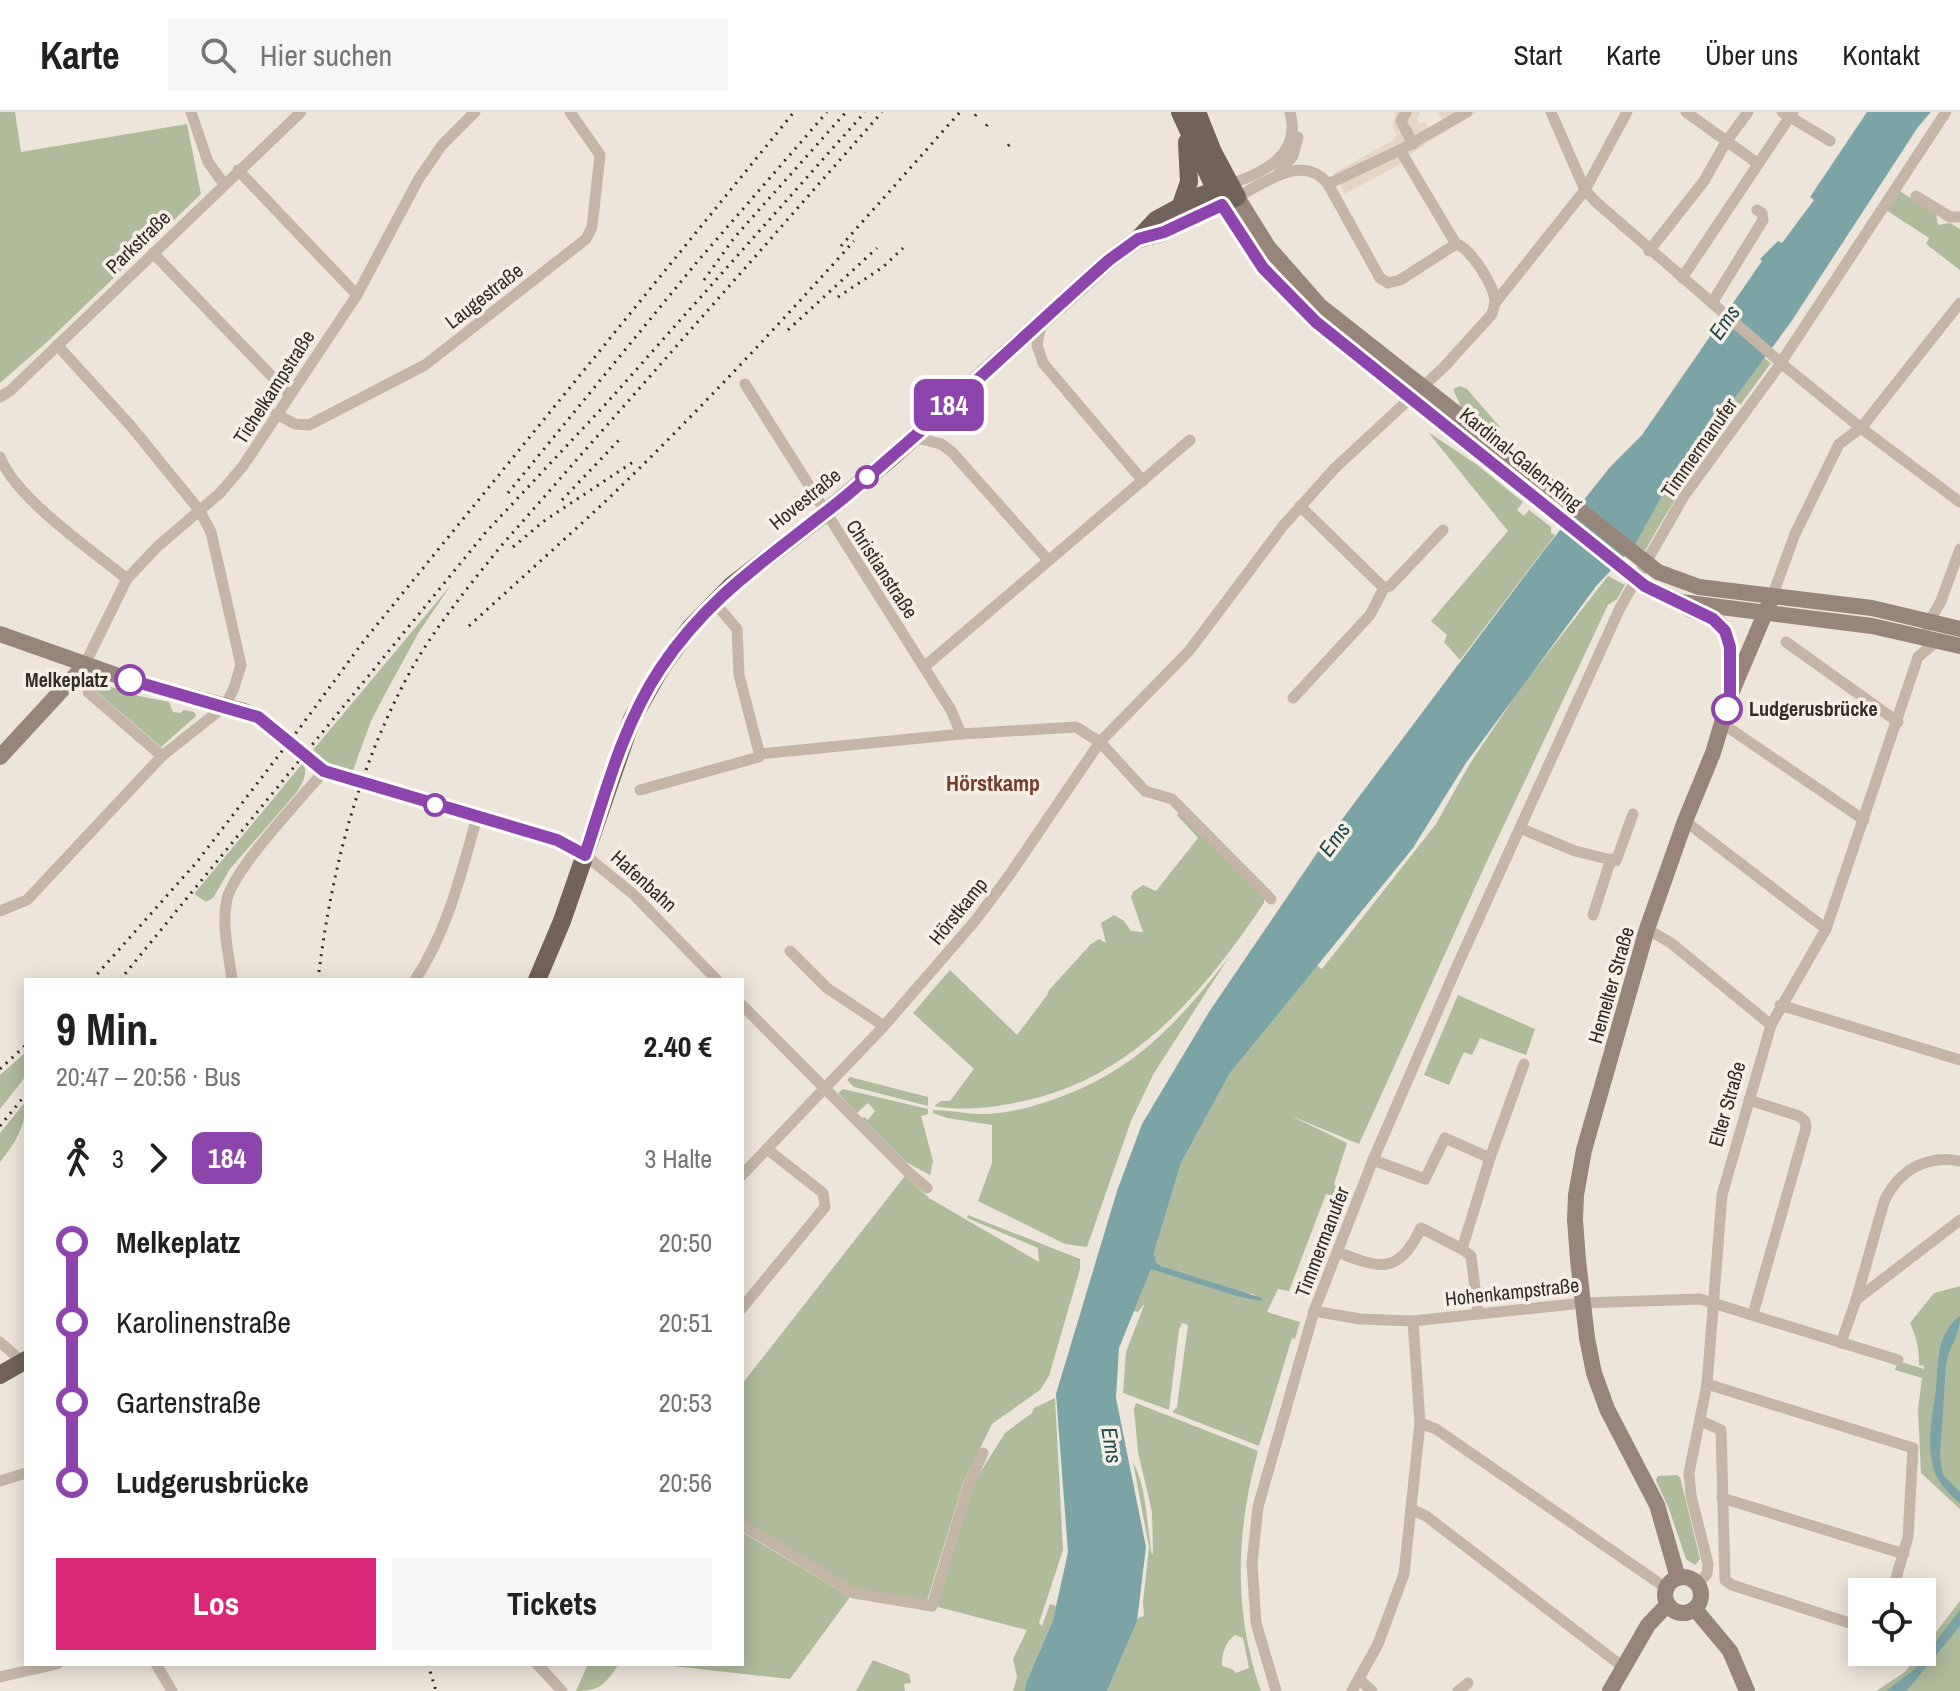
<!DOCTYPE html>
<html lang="de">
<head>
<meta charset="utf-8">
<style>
	:root { --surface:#fff; --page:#f6f6f6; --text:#202124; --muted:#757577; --line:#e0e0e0; --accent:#db2777 }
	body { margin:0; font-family:"Archivo Narrow",sans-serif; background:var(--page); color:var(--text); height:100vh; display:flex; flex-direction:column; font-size:30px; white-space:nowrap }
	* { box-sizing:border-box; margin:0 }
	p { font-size:26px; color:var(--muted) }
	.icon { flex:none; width:44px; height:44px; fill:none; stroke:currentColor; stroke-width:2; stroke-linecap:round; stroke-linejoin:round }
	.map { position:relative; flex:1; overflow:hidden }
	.drawer { position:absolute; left:24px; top:866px; width:720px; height:688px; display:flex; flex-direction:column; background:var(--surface); border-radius:0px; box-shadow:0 4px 20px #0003 }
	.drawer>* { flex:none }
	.badge { padding:0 16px; border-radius:12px; font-size:28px; line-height:52px }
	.buttons { position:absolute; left:1848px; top:1466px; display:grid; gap:16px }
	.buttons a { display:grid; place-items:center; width:88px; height:88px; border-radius:0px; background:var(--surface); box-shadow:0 4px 20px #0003; font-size:40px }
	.map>.badge { position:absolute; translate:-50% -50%; box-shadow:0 0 0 4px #fff }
	.legs { display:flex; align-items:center; gap:12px; height:88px; padding:0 32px; font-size:26px }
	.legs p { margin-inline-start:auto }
	.summary { display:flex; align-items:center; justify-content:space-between; height:136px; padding:0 32px }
	h1 { font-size:44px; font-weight:700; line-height:60px }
	.cta { display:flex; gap:16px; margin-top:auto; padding:16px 32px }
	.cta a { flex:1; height:92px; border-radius:0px; background:var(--accent); color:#fff; font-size:32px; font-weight:700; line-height:92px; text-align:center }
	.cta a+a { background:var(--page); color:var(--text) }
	ul { padding:0 32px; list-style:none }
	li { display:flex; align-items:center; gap:28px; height:80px; font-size:30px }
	li i { display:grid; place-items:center; width:12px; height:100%; margin:0 10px; background:currentColor }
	li i::after { content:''; width:20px; height:20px; margin:-10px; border:6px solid; border-radius:50%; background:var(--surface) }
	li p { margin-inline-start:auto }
	li:first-child i { background:linear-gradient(#0000 50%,currentColor 0) }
	li:last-child i { background:linear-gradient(currentColor 50%,#0000 0) }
	header { display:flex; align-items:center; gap:48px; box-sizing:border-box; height:112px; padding:0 40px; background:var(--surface); border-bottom:2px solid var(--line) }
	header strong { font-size:38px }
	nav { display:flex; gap:44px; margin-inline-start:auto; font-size:28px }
	.search { width:560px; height:72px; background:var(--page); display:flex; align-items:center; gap:20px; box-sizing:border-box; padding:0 28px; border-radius:0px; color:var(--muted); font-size:30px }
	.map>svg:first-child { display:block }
	.green { fill:#afbb9b; fill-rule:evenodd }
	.plaza { fill:#e4d6c2 }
	.water { fill:#7ca4a7 }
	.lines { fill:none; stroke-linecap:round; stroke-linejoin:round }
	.street { stroke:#c4b5a7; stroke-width:11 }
	.secondary { stroke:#988579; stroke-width:16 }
	.primary { stroke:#726259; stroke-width:18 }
	.rail { stroke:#322b27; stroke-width:3; stroke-dasharray:2 6; stroke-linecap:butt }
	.line-1-casing { stroke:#fff; stroke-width:18 }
	.line-1 { stroke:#8e44ad; stroke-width:12 }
	.stop-1-dot { fill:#fff; stroke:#8e44ad; stroke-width:4 }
	.labels { text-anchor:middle; stroke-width:7; stroke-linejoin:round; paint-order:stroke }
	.street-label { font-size:20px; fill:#322b27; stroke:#f6efe5 }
	.stop-label { font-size:20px; font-weight:bold; fill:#322b27; stroke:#f6efe5; text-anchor:end }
	.water-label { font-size:22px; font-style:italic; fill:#214a4e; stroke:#f6efe5 }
	.neighbourhood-label { font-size:22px; font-weight:bold; fill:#773e29; stroke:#f6efe5 }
</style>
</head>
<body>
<header>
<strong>Karte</strong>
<div class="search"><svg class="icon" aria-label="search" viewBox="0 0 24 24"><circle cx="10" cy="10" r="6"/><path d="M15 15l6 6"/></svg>Hier suchen</div>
<nav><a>Start</a><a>Karte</a><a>Über uns</a><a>Kontakt</a></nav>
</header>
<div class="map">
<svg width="1960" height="1579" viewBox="0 0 1960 1579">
	<rect width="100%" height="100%" fill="#eee5da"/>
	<g class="green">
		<path d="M0 0H15L21 40 187 12 201 82 48 229 0 271Z"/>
		<path d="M1898 78 1936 102 1938 113 1950 111 1960 117V158L1926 132 1929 126 1886 98Z"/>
		<path d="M1764 246 1771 251C1726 313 1681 372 1645 439L1635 433 1661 386Z"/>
		<path d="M1460 274 1467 277 1500 315 1494 320 1461 295 1453 277Z"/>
		<path d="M1428 320 1476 352 1523 390 1517 398 1524 404 1529 398 1551 415V421L1555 423 1460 548 1444 530 1447 523 1431 509 1508 419Z"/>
		<path d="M1608 464 1625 473 1617 487 1608 493 1487 749 1359 1032 1289 1003 1347 1031 1334 1072 1342 1081 1340 1086 1326 1082 1289 1179 1278 1177 1267 1200 1300 1210 1295 1227 1292 1226 1259 1334 1172 1300 1177 1295 1188 1213 1182 1211 1179 1218 1169 1298 1123 1281 1126 1240 1145 1191 1138 1200 1134 1199 1151 1156 1239 1185 1261 1189 1253 1182 1242 1181 1161 1154 1156 1150 1154 1141 1181 1051 1230 961 1316 853 1322 857 1436 712 1469 653 1522 574Z"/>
		<path d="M451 473 419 520 385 582 371 609 352 661 330 653 313 638Z"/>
		<path d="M84 569H93L139 584 169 590 173 600 180 601 184 598 194 600 196 604 161 635 90 574 86 577 80 572Z"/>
		<path d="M303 651C309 661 302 671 297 680L230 757 213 786 206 790 194 782Z"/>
		<path d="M1179 699 1264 786V791C1203 881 1132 968 1019 990 992 996 962 999 934 994L941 989H950L974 957 913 901 950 858 1017 923 1048 882 1049 878 1091 832 1099 827 1106 831 1101 811 1114 803 1124 809 1131 819 1143 820 1131 785 1133 780 1143 773 1156 779 1198 726 1177 703Z"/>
		<path d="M1229 845 1154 961 1131 1009 1087 1135 1065 1132 978 1089 992 1051V1013L947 1006 933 1001V998C949 998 966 1002 982 1002 1004 1002 1028 996 1049 989 1131 962 1177 913 1229 845Z"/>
		<path d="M1458 883 1535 917 1526 943 1480 926 1472 943 1464 940 1449 973 1424 963Z"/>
		<path d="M26 940V964L0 997V963Z"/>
		<path d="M850 965 928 985V994L854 975 847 968Z"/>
		<path d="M843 977 928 997V1002L921 1004 933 1049 930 1063 906 1050 862 1006 864 1005 868 1008 875 999 868 991 857 1001 838 981Z"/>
		<path d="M26 989C26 1014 15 1031 0 1050V1021Z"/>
		<path d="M905 1064 929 1086 1039 1150 1038 1136 967 1106 968 1103 1080 1147V1157L1049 1264 1040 1278 992 1312 963 1371 926 1492 856 1478 742 1410V1272Z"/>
		<path d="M1960 1174V1397L1921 1361 1918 1297 1922 1266 1895 1258 1898 1249 1924 1257V1254L1919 1253C1919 1234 1917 1228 1910 1211L1934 1181Z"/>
		<path d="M1055 1286 1063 1438 1039 1511 1042 1514 1050 1492 1056 1494 1053 1508 1026 1571 1025 1579H1013L1017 1565 1013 1547 1027 1518 938 1495 936 1492 971 1375 1005 1321 1032 1301 1034 1296Z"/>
		<path d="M1136 1291 1258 1339C1236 1419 1233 1500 1261 1579H1107L1138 1506 1144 1504 1143 1490 1149 1435 1133 1350C1148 1379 1146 1412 1152 1443L1153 1439 1152 1400 1138 1340 1134 1297ZM1235 1523 1243 1526 1249 1556 1236 1561 1232 1557 1222 1554C1222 1540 1225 1531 1235 1523Z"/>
		<path d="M1677 1363 1680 1365 1700 1447 1695 1453 1686 1447 1669 1397 1656 1368 1658 1364Z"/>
		<path d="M742 1420 850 1485 790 1567 654 1552H742Z"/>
		<path d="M1960 1489V1579H1876L1905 1560Z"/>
		<path d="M873 1548 909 1562 911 1571 904 1572 905 1579H856Z"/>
		<path d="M588 1552H619C605 1572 601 1579 576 1579Z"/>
	</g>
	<path class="plaza" d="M1396 0H1420L1417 6 1419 11 1426 10 1429 18 1443 9 1438 0H1477L1407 44 1404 50 1345 82 1334 61 1395 27 1396 22 1392 14Z"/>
	<g class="water">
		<path d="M1867 0H1931L1918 15 1791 210 1661 386 1635 433 1597 473 1466 651 1413 736 1230 961 1181 1051 1154 1141 1156 1150 1161 1154 1262 1186 1261 1189 1239 1185 1151 1157 1119 1236 1116 1286 1146 1435 1137 1509 1107 1579H1025L1026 1571 1053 1508 1068 1440 1056 1282 1117 1079 1142 1012 1209 900 1319 738 1545 437 1610 355 1642 323 1762 149 1760 147 1778 129 1782 131 1814 88 1810 85Z"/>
		<path d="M1960 1204C1960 1224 1950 1232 1946 1252L1940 1345 1943 1363 1960 1380V1391C1951 1384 1941 1374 1936 1363 1925 1336 1932 1305 1936 1277 1939 1250 1935 1223 1960 1204Z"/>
		<path d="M1960 1498V1514L1910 1575 1906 1579H1886L1914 1558Z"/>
	</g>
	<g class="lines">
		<g class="street">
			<path d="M191 0 208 50 224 72"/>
			<path d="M1406 0 1401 9 1413 32"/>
			<path d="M1551 0 1585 78 1596 90 1787 256 1861 316 1960 390"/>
			<path d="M1686 0 1757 51"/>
			<path d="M1782 0 1830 29"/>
			<path d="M1400 38 1456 132C1470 135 1496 176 1495 191"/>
			<path d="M238 58 357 183"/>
			<path d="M1278 62 1293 44 1298 25"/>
			<path d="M1230 72C1264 61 1302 42 1290 0"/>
			<path d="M1328 72 1400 38 1467 0"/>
			<path d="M1916 84 1950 105H1960"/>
			<path d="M1237 85C1263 72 1303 40 1328 72L1380 166 1388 171 1400 168 1456 132"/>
			<path d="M1649 139 1704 69 1726 30 1748 0"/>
			<path d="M153 141 289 282"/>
			<path d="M1682 166 1793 0"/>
			<path d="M1712 191 1763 108 1762 101 1757 98"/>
			<path d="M1041 212 1037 233 1043 251 1143 369"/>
			<path d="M745 272 951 598 961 622"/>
			<path d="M0 285 10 279 301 0"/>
			<path d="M276 302 295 312 309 313 425 253 586 127 592 115 600 43 570 0"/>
			<path d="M913 325 941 332 952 340 1048 448"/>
			<path d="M0 345C16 387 92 438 127 467"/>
			<path d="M1384 476 1390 474 1443 418"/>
			<path d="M1772 485 1795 422 1839 332 1861 316 1960 191"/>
			<path d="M1927 514 1941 489 1960 437"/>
			<path d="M1786 530 1898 610"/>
			<path d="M84 554 127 467 157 435 220 381 243 354 357 183 418 68 442 33 475 0"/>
			<path d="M924 555 1190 328"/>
			<path d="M88 580 162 644"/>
			<path d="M1293 586 1370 503 1384 476 1300 394"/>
			<path d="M1723 612 1864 708"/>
			<path d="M760 642 961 622 1076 615 1100 630 1145 679 1172 687 1271 787"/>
			<path d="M640 678 759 645V640L739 563 737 517 714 490"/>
			<path d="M1685 709 1826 817"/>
			<path d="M1520 716 1575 739 1616 749 1633 702"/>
			<path d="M585 743 633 782 717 868"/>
			<path d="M0 799 27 788 162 644 225 594 234 576 241 553 211 420 200 399 130 313 57 233"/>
			<path d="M1593 803 1611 747"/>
			<path d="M1647 817 1671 831 1771 913"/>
			<path d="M790 839 827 876 884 914"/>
			<path d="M232 868C229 842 221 813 227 787 235 755 300 688 324 659"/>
			<path d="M415 868C448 818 461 762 477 705"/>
			<path d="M742 893 907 1059 927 1076"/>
			<path d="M1780 893 1960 948"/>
			<path d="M1749 988 1799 1004 1805 1009 1806 1016 1753 1202"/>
			<path d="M1373 1048 1425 1067 1445 1026 1490 1046 1524 952"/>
			<path d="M742 1063 884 914 975 809 1008 765 1100 630 1189 539 1283 414 1335 356 1444 255 1492 202 1495 191 1585 78 1627 0"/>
			<path d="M1337 1140C1381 1157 1398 1163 1421 1116L1462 1137"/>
			<path d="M1856 1188 1884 1090C1898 1059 1926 1042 1960 1049"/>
			<path d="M742 1196 825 1095 823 1081 767 1037"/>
			<path d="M1314 1199 1360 1207 1413 1209 1583 1191 1700 1187 1898 1248"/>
			<path d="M1478 1201 1471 1144 1462 1137 1490 1046"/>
			<path d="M0 1230 26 1253"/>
			<path d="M1841 1231 1856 1188 1960 1108"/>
			<path d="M1707 1272 1913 1336 1908 1425 1892 1480"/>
			<path d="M1701 1309 1721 1318 1725 1468 1732 1473 1862 1515"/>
			<path d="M1420 1311 1436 1317 1666 1476"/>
			<path d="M0 1369 26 1361"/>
			<path d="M1722 1386 1904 1442"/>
			<path d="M1411 1397 1426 1404 1623 1555"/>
			<path d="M742 1413 854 1481 932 1494 968 1374 983 1341"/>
			<path d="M1697 1472 1707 1462 1708 1452 1691 1384 1689 1361 1707 1272 1722 1083 1771 913 1826 817 1918 545 1937 529"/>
			<path d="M156 1552 172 1579"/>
			<path d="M537 1552 562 1579"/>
			<path d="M0 1565 57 1552"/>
			<path d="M1360 1568 1372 1579"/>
			<path d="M1276 1579 1256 1511 1252 1451 1258 1395 1314 1199 1373 1048 1458 852 1620 496 1684 384 1776 258 1946 0"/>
			<path d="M1352 1579 1378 1532 1404 1462 1420 1311 1413 1209"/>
			<path d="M1458 1579 1468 1571"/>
		</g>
		<g class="secondary">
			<path d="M1237 85 1268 135 1320 194 1658 460 1699 475 1872 496 1960 517"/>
			<path d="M1222 93 1263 156 1316 210 1645 474 1681 490 1872 514 1960 534"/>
			<path d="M1688 496C1696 501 1704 502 1713 507 1736 520 1730 552 1730 574"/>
			<path d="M0 522 130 568 244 599 258 605 324 659 557 728 585 743"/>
			<path d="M0 645 84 554"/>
			<circle cx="1683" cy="1483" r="18"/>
			<path d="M1678 1466 1657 1393 1607 1297 1594 1261 1587 1226 1578 1148 1575 1108 1576 1083 1584 1038 1647 817 1685 709 1713 641 1730 584 1772 485"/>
			<path d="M1695 1497 1730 1539 1747 1579"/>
			<path d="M1610 1579 1648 1513 1668 1492"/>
		</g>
		<g class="primary">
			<path d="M1180 0 1219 86"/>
			<path d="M1181 93 1189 70 1187 30"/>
			<path d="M1139 127 1164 120 1237 85 1213 40 1197 0"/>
			<path d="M537 868 562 809 632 607 661 556 690 516 732 473 824 402 893 344 1109 148 1138 127 1156 108 1200 84 1230 72"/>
			<path d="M0 1263 26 1248"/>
		</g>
		<g class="rail">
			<path d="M975 4 978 0"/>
			<path d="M986 14 991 8"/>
			<path d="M1008 34 1013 28"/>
			<path d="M841 134 960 0"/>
			<path d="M704 168 734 126 846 0"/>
			<path d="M838 185 883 155 903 136"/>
			<path d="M788 218 877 136"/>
			<path d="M508 381 697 150 827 0"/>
			<path d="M562 388 620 327"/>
			<path d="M513 435 544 409 633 350"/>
			<path d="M469 514C516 471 563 429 609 386 694 304 775 217 854 129"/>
			<path d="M92 868 196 751 299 617 363 530 794 0"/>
			<path d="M120 868 486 420 604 294 865 0"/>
			<path d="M318 868C331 759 358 655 411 558 436 514 469 474 501 434L882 0"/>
			<path d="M0 957 26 933"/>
			<path d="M0 1014 26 982"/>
			<path d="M428 1552 436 1579"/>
		</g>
	</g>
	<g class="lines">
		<g class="line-1-casing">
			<path id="line-1" d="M130 568 258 605 324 659 557 728 585 743C606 679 623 613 660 557 705 489 760 452 822 403 846 385 869 364 892 344 966 280 1036 213 1109 148L1138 127 1164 120 1222 93 1263 156 1316 210 1645 474 1713 507 1725 519 1730 535V584L1727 597"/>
		</g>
		<use href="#line-1" class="line-1"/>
	</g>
	<g class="stop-1-dot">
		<circle cx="867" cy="365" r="10"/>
		<circle cx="130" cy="568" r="14"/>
		<circle cx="1727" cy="597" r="14"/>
		<circle cx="435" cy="693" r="10"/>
	</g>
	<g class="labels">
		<g class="street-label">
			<text transform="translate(138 130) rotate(-44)" y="7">Parkstraße</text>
			<text transform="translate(484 184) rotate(-38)" y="7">Laugestraße</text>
			<text transform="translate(274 275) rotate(-57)" y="7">Tichelkampstraße</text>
			<text transform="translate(1699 336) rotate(-55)" y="7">Timmermanufer</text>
			<text transform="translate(1521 347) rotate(39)" y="7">Kardinal-Galen-Ring</text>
			<text transform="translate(805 387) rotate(-39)" y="7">Hovestraße</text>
			<text transform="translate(882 457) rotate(57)" y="7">Christianstraße</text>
			<text transform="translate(644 769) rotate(42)" y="7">Hafenbahn</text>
			<text transform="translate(958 799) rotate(-51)" y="7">Hörstkamp</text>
			<text transform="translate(1611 873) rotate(-74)" y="7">Hemelter Straße</text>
			<text transform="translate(1727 992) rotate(-74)" y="7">Elter Straße</text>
			<text transform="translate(1322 1130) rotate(-69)" y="7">Timmermanufer</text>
			<text transform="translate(1512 1180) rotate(-6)" y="7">Hohenkampstraße</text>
		</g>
		<g class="stop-label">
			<text x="108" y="575">Melkeplatz</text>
			<text x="1749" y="604" text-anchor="start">Ludgerusbrücke</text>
		</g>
		<g class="water-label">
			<text transform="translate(1724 210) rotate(-55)" y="8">Ems</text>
			<text transform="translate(1334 727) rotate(-54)" y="8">Ems</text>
			<text transform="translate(1112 1333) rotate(81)" y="8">Ems</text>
		</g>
		<g class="neighbourhood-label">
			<text x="993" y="679">Hörstkamp</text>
		</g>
	</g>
</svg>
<div class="buttons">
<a><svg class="icon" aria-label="locate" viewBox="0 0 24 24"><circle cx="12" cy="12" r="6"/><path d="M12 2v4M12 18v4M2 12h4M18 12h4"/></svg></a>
</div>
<b class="badge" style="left:949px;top:293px;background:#8e44ad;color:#fff">184</b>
<section class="drawer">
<div class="summary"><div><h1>9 Min.</h1><p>20:47 – 20:56 · Bus</p></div><b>2.40 €</b></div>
<div class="legs"><svg class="icon" aria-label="walk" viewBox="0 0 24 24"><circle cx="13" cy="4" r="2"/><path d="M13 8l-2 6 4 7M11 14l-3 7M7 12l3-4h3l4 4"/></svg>3<svg class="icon" aria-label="forward" viewBox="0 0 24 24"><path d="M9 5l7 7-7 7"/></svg><b class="badge" style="background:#8e44ad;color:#fff">184</b><p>3 Halte</p></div>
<ul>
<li><i style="color:#8e44ad"></i><b>Melkeplatz</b><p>20:50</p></li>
<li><i style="color:#8e44ad"></i><span>Karolinenstraße</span><p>20:51</p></li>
<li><i style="color:#8e44ad"></i><span>Gartenstraße</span><p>20:53</p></li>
<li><i style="color:#8e44ad"></i><b>Ludgerusbrücke</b><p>20:56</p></li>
</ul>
<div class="cta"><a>Los</a><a>Tickets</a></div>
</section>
</div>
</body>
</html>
